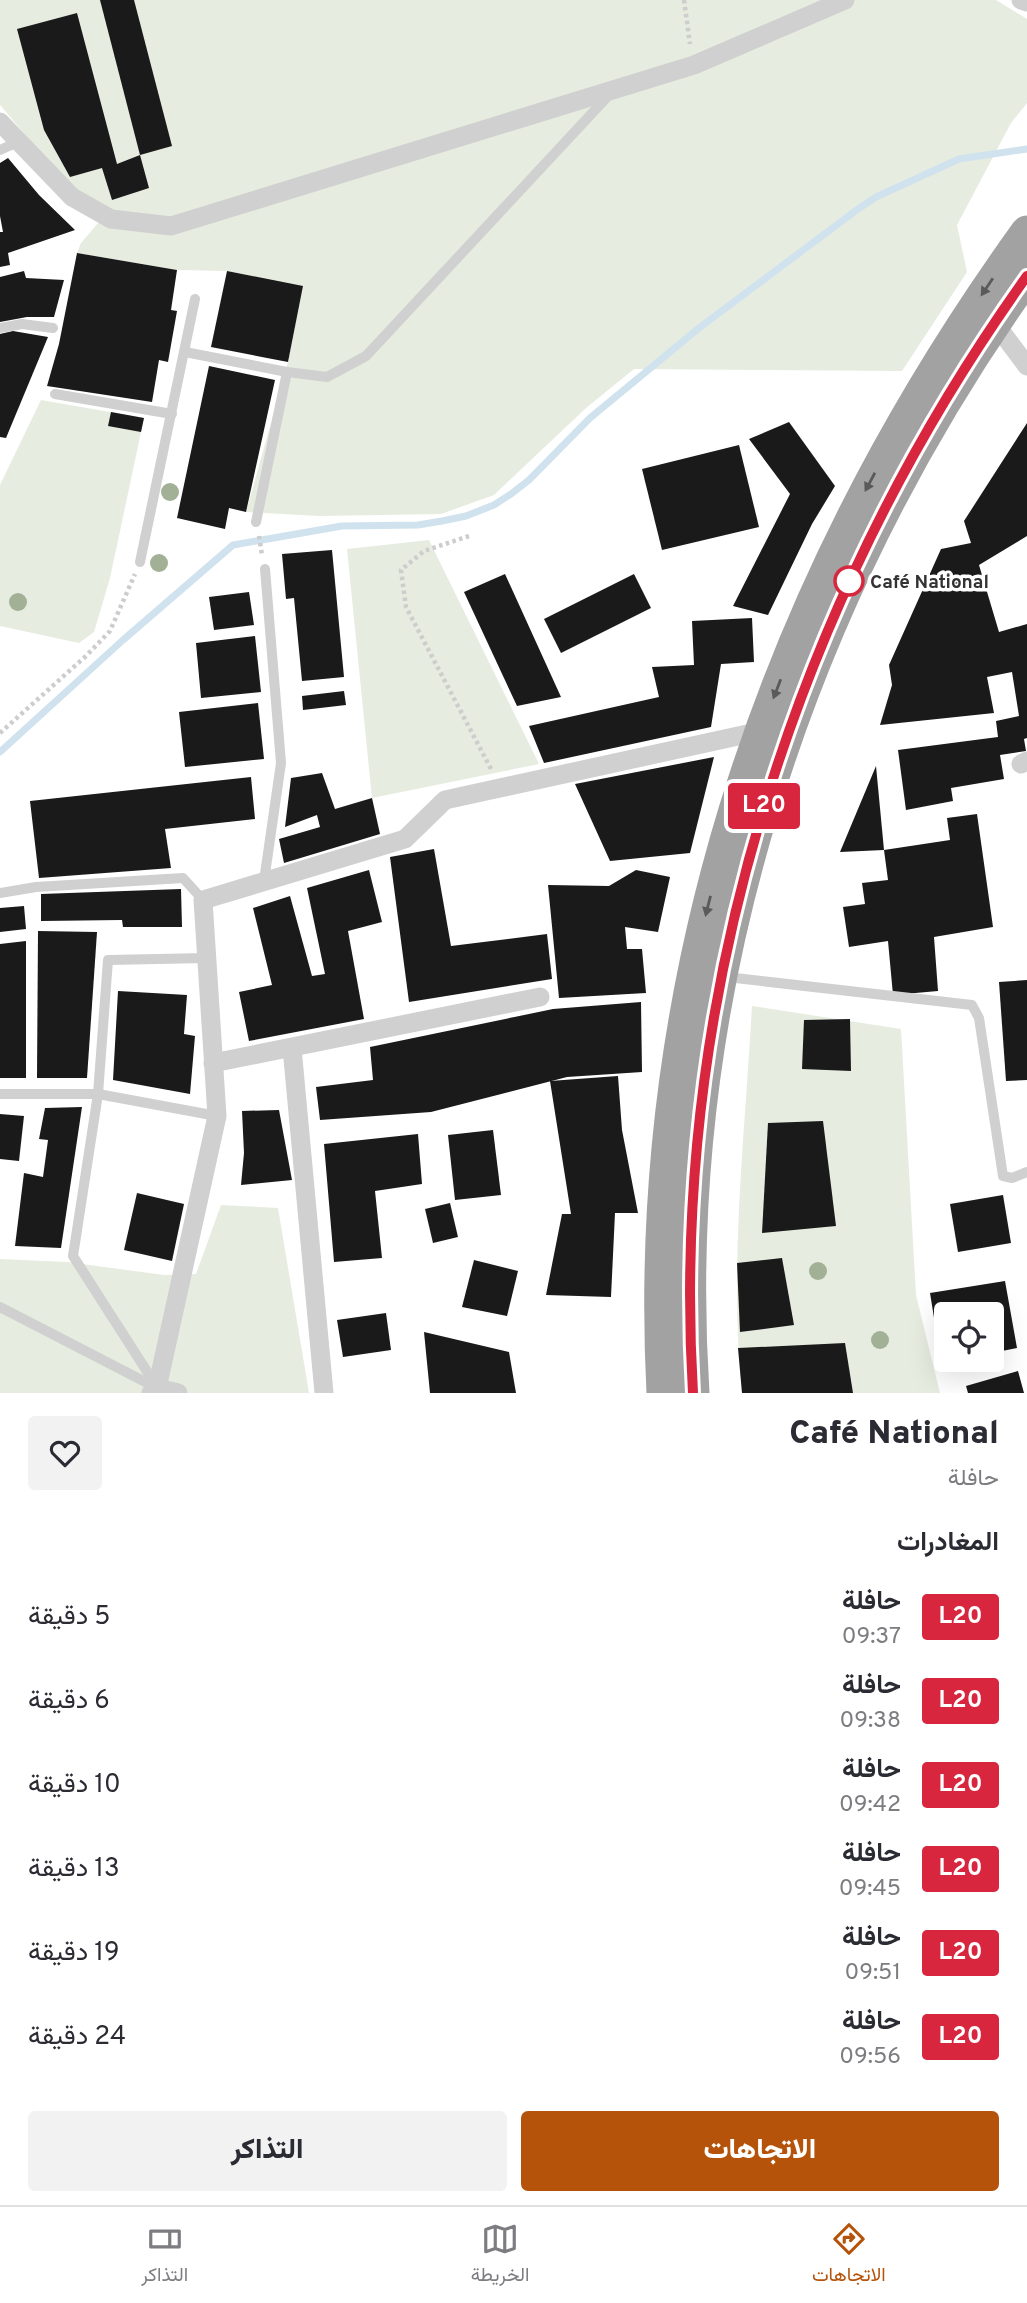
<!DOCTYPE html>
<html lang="ar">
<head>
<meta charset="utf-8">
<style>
	:root { --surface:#fff; --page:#f2f2f3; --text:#2b2b33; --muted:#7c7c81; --line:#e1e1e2; --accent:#b45309 }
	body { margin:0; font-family:Overpass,Vazirmatn,sans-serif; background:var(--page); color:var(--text); direction:rtl; height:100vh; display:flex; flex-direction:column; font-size:26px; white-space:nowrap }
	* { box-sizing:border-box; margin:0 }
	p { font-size:23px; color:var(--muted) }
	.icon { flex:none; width:38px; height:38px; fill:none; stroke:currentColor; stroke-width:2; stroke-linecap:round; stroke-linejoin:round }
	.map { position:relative; height:1393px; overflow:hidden; direction:ltr }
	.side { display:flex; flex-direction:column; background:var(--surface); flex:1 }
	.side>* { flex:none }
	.badge { padding:0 14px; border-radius:5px; font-size:24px; line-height:46px }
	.buttons { position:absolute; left:934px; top:1302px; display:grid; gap:14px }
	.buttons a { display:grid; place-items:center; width:70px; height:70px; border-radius:7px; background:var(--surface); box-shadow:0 7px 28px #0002; font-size:35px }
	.map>.badge { position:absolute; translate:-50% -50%; box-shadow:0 0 0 4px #fff }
	h2 { padding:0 28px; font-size:26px; line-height:63px }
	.round { display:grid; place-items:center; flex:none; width:74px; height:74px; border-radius:7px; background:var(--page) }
	.summary { display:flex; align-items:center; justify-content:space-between; height:119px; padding:0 28px }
	h1 { font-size:33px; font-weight:800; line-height:52px }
	.primary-button { display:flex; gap:14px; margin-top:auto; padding:14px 28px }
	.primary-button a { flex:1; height:80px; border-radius:7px; background:var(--accent); color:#fff; font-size:28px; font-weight:800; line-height:80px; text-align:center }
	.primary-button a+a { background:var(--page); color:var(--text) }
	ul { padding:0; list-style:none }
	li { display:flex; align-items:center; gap:21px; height:84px; padding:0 28px }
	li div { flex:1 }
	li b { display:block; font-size:26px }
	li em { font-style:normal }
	li .badge { min-width:77px; font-weight:700; text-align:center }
	.tab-bar { display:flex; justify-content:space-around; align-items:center; height:98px; border-top:2px solid var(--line); background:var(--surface); font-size:19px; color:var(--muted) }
	.tab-bar a { display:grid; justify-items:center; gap:4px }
	.tab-bar .current { color:var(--accent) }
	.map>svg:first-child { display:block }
	.green { fill:#e6ecdf }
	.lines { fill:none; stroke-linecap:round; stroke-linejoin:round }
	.stream { stroke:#cfe2ee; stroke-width:7 }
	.building { fill:#1a1a1a }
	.path { stroke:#cdcdcd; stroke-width:4.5; stroke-dasharray:3.5 3.5; stroke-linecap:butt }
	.service { stroke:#d0d0d0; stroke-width:10 }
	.minor { stroke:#d0d0d0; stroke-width:19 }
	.trunk { stroke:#a2a2a2; stroke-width:33 }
	.tree { fill:#a2b095 }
	.oneway { fill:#5a5a5a }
	.line-casing { stroke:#fff; stroke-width:16 }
	.line { stroke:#d7263d; stroke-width:10 }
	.stop-dot { fill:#fff; stroke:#d7263d; stroke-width:3.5 }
	.labels { text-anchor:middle; stroke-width:7; stroke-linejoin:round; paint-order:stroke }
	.stop-label { font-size:19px; font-weight:bold; fill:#333; stroke:#fff; text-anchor:start }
</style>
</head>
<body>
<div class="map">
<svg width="1027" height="1393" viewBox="0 0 1027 1393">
	<rect width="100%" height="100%" fill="#fff"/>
	<g class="green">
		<path d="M0 0H996L1027 19V103L1011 123 957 225 967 272 902 371 634 369 586 408 494 495 441 514 319 516 246 512 288 362 303 287 227 271 177 270 77 253 81 243 99 222 0 105Z"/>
		<path d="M41 400 144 418 110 578 94 632 79 643 0 626V485Z"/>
		<path d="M429 540 539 764 372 798 347 549Z"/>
		<path d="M752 1006 901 1029 916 1295 940 1393H742C729 1265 745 1134 752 1006Z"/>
		<path d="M221 1205 278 1208 309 1393H0V1259L67 1262 164 1275 196 1274Z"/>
	</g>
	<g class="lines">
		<path class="stream" d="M0 752 123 640 233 545 342 526 418 525 442 521 466 516 494 505 511 494 529 480 590 418 699 328 858 209 876 197 959 159 1027 149"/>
	</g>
	<g class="building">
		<path d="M100 0H134L172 146 140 155Z"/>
		<path d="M77 13 117 164 140 155 149 188 112 200 102 168 70 177 44 130 17 29Z"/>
		<path d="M8 158 39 195 75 230 8 253 10 265 0 267V232H3L0 216V163Z"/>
		<path d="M77 253 177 270 171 310 177 311 168 362 159 360 152 402 47 386 59 344Z"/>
		<path d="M24 271 26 278 64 280 54 317H27L0 322V277Z"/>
		<path d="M227 271 303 286 288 362 211 347Z"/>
		<path d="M13 331 48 337 6 438 0 437V334Z"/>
		<path d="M209 366 275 380 246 512 229 508 225 529 177 518Z"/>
		<path d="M111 412 144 418 141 432 108 426Z"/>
		<path d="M789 422 835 486 812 524 768 615 733 606 790 494 749 439Z"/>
		<path d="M1027 423V536L979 565 999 632 1027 624V738L1024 739 1026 751 1000 755 1004 779 951 788 953 801 906 810 898 750 998 737 996 721 1019 716 1012 672 987 677 994 713 880 725 892 685 889 665 941 549 971 543 964 521Z"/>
		<path d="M739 445 759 527 662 550 642 469Z"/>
		<path d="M332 550 344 677 302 681 294 598 286 599 282 554Z"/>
		<path d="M505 574 561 697 517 706 464 592Z"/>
		<path d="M634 574 651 608 561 653 544 619Z"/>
		<path d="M249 592 254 625 214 630 209 597Z"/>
		<path d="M752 618 754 662 721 664 711 727 544 763 529 726 659 697 652 667 694 665 692 621Z"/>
		<path d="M255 636 261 692 201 698 196 643Z"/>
		<path d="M344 691 346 705 303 710 302 696Z"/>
		<path d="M258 703 264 759 185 767 179 712Z"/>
		<path d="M714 757 690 853 610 861 575 784Z"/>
		<path d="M876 766 884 850 840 852Z"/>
		<path d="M322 773 335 809 372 798 380 834 284 863 279 839 320 827 317 815 285 827 291 778Z"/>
		<path d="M251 777 255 819 165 829 171 868 39 878 30 801Z"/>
		<path d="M977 814 993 927 934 937 938 991 893 995 888 941 849 947 843 907 865 904 862 883 888 880 884 850 950 840 947 818Z"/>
		<path d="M434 849 451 946 547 934 552 979 409 1002 390 857Z"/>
		<path d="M369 870 382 922 348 931 364 1019 249 1041 239 992 272 985 253 908 290 896 312 976 325 974 307 888Z"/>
		<path d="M636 870 670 877 658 932 625 927 627 949H642L646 993 559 998 548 885 609 886Z"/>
		<path d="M181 889 182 927H123L122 920 41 921V894Z"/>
		<path d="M24 906 26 929 0 932V908Z"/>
		<path d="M38 931 97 932 87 1078H37Z"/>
		<path d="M26 941V1078H0V944Z"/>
		<path d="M1027 980V1080L1006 1081 999 982Z"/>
		<path d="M118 991 187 995 184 1034 195 1036 190 1094 113 1080Z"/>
		<path d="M641 1002 642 1072 567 1077 431 1112 320 1120 316 1087 373 1080 370 1047 553 1009Z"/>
		<path d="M850 1019 851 1071 802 1069 804 1020Z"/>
		<path d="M618 1076 622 1130 638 1213H615L611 1297 546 1295 562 1214H571L550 1081Z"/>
		<path d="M82 1107 61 1248 15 1246 24 1173 43 1177 48 1140 39 1139 45 1108Z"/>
		<path d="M279 1110 292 1180 241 1185 244 1153 242 1111Z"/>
		<path d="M0 1114 24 1116 19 1161 0 1159Z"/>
		<path d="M823 1121 836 1226 762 1233 768 1123Z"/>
		<path d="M493 1130 501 1195 455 1200 448 1135Z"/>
		<path d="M418 1134 422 1184 375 1191 382 1258 334 1262 324 1144Z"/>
		<path d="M137 1193 184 1204 172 1261 124 1250Z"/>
		<path d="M1003 1195 1011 1243 958 1252 950 1204Z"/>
		<path d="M450 1203 458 1237 433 1243 425 1209Z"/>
		<path d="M782 1258 794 1325 740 1332 737 1263Z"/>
		<path d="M474 1260 518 1271 507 1316 462 1307Z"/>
		<path d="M1005 1281 1017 1348 992 1353V1314H947V1360L941 1361 930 1293Z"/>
		<path d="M386 1313 391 1350 343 1357 337 1320Z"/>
		<path d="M424 1332 509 1352 516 1393H430Z"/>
		<path d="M845 1343 853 1393H742L738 1348Z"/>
		<path d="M1018 1371 1024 1393H968L966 1386Z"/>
	</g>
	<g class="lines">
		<g class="path">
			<path d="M684 0 690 44"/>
			<path d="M259 536 262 555"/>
			<path d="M469 536 424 551 401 570 406 607 491 769"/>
			<path d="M0 733 86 656 110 631 135 574"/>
		</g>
		<g class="service">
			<path d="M0 150 18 142"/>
			<path d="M0 328 22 324 53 328"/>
			<path d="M185 352 287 372 327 377 366 356 609 95"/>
			<path d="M55 394 172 414"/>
			<path d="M256 522 287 372"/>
			<path d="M140 562 195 299"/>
			<path d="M264 881 281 763 265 569"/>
			<path d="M0 893 36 887 183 878 203 900"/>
			<path d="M726 977 972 1005 979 1018 1003 1176 1012 1178 1027 1172"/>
			<path d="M0 1094H98L217 1116"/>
			<path d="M0 1307 157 1388"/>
			<path d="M157 1387 73 1256 98 1094 108 960 207 958"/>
		</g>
		<g class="minor">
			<path d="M1021 0 1027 2"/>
			<path d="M0 122 72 197 111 219 171 226 694 65 845 0"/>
			<path d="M994 322 1027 366"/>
			<path d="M1021 764 1027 761"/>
			<path d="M292 1048 324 1393"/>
			<path d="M213 1063 540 997"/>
			<path d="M157 1388 217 1116 203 900 405 839 445 800 761 731"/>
			<path d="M151 1393 157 1388 178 1393"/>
		</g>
		<g class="trunk">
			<path d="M663 1393C641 968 780 574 1027 232"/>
			<path d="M693 1393C667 993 796 600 1027 276"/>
		</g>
	</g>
	<g class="tree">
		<circle cx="170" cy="492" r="9"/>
		<circle cx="159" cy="563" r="9"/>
		<circle cx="18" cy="602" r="9"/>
		<circle cx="818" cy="1271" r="9"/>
		<circle cx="880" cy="1340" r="9"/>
	</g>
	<defs><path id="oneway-solid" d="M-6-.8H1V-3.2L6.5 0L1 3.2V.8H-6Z" transform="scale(1.75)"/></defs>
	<g class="oneway">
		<use href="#oneway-solid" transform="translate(987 287) rotate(124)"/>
		<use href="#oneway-solid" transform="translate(870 482) rotate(118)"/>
		<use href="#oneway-solid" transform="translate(777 689) rotate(111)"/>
		<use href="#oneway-solid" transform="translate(708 906) rotate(104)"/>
	</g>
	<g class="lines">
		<g class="line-casing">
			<path id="line" d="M693 1393C669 994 796 599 1027 276"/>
		</g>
		<use href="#line" class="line"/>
	</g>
	<circle class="stop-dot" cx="849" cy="581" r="14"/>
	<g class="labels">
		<g class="stop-label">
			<text x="870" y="588">Café National</text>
		</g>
	</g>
</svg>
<div class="buttons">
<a><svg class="icon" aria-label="locate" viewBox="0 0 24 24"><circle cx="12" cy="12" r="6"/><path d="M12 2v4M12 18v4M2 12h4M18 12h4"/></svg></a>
</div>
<b class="badge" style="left:764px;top:806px;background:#d7263d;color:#fff">L20</b>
</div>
<section class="side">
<div class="summary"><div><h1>Café National</h1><p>حافلة</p></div><a class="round"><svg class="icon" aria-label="heart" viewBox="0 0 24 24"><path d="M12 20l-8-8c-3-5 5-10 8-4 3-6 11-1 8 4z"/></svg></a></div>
<h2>المغادرات</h2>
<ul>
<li><span class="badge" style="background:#d7263d;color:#fff">L20</span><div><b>حافلة</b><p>09:37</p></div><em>5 دقيقة</em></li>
<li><span class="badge" style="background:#d7263d;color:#fff">L20</span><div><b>حافلة</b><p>09:38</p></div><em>6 دقيقة</em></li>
<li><span class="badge" style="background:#d7263d;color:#fff">L20</span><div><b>حافلة</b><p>09:42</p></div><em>10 دقيقة</em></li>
<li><span class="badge" style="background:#d7263d;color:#fff">L20</span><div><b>حافلة</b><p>09:45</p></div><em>13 دقيقة</em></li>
<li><span class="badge" style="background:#d7263d;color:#fff">L20</span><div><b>حافلة</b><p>09:51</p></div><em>19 دقيقة</em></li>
<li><span class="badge" style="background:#d7263d;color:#fff">L20</span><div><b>حافلة</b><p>09:56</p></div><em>24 دقيقة</em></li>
</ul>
<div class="primary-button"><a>الاتجاهات</a><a>التذاكر</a></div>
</section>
<nav class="tab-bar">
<a class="current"><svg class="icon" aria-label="directions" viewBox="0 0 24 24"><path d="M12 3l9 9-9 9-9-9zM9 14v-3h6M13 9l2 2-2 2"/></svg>الاتجاهات</a>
<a><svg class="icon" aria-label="map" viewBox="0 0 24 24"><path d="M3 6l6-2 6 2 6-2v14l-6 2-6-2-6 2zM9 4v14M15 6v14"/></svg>الخريطة</a>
<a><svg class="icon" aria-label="tickets" viewBox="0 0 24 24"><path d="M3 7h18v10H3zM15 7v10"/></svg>التذاكر</a>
</nav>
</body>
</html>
